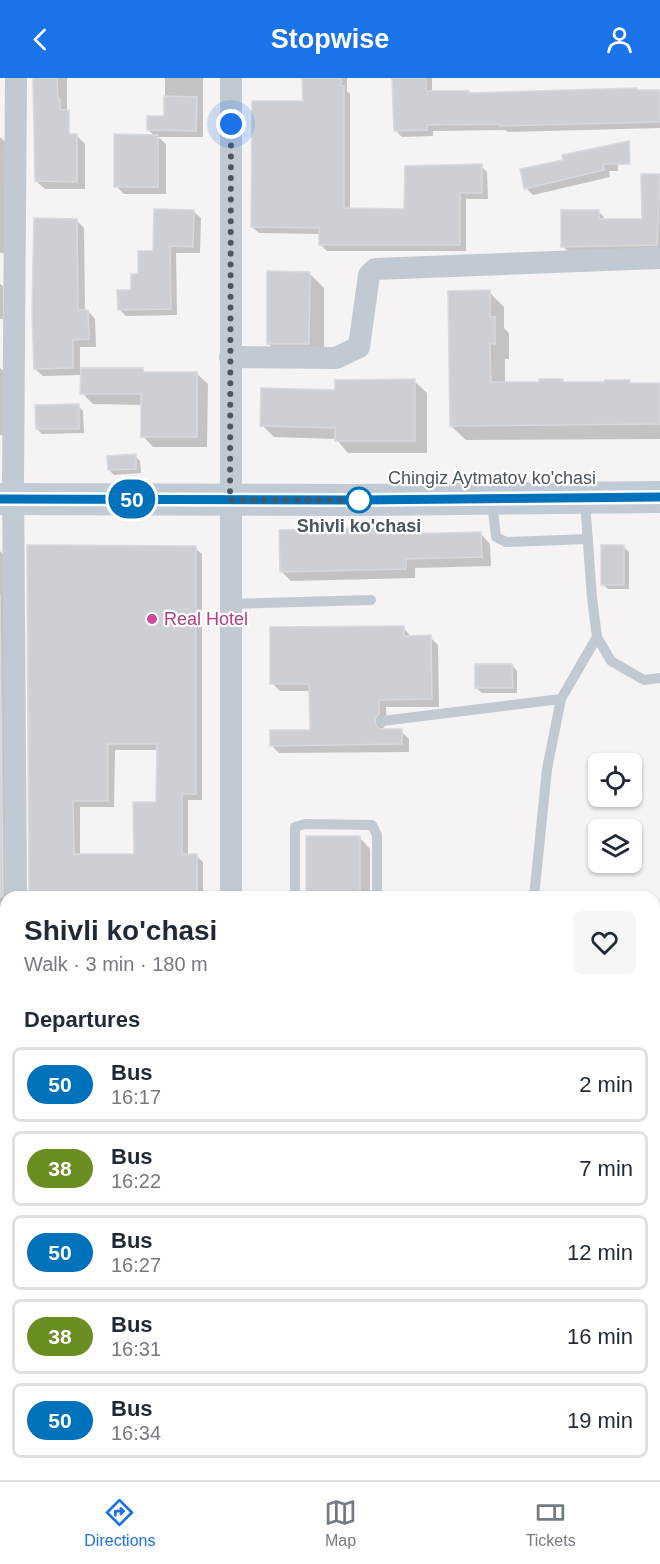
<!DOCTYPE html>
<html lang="en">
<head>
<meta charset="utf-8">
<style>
	:root { --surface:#fff; --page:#f6f6f7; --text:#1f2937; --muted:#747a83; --line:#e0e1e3; --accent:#1a73e8 }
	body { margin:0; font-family:Helvetica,sans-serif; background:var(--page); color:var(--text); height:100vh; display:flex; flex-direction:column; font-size:22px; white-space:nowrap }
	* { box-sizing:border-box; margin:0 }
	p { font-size:20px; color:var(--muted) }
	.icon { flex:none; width:33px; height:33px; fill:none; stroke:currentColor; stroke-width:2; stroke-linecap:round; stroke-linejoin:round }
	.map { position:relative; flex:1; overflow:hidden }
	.sheet { position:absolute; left:0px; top:813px; width:660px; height:590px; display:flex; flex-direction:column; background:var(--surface); border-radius:18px 18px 0 0; box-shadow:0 2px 4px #0004 }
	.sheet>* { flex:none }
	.badge { padding:0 12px; border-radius:20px; font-size:21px; line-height:39px }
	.buttons { position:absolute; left:588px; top:675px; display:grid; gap:12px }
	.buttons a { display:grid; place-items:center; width:54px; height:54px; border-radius:9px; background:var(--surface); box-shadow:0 2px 4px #0004; font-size:30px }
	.you { position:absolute; width:30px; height:30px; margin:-15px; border:4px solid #fff; border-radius:50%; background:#1a73e8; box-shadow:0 0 0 9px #1a73e833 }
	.map>.badge { position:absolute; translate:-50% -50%; box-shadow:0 0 0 3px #fff }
	h2 { padding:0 24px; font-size:22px; line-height:54px }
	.round { display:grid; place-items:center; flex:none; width:63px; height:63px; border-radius:9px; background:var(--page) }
	.overview { display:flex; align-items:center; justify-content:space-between; height:102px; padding:0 24px }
	h1 { font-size:28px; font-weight:600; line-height:45px }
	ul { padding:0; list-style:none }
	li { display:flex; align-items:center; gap:18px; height:75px; margin:0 12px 9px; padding:0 12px; border:3px solid var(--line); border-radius:9px }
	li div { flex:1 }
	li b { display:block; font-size:22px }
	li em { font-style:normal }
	li .badge { min-width:66px; font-weight:700; text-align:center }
	header { display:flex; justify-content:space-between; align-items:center; height:78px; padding:0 24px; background:var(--accent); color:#fff; font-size:27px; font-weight:600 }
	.menu { display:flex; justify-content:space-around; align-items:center; height:84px; border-top:2px solid var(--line); background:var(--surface); font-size:16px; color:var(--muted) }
	.menu a { display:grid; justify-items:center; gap:3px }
	.menu .active { color:var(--accent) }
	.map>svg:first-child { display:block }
	.shadow { fill:#0003; fill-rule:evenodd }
	.building { fill:#cdcfd5; stroke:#d7d9de; stroke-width:1.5; fill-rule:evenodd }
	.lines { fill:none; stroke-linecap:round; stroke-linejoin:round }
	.service { stroke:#c1cad2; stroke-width:10 }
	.minor { stroke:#c1cad2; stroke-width:22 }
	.secondary { stroke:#c1cbd6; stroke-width:32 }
	.line-casing { stroke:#fff; stroke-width:14 }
	.line { stroke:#0072bc; stroke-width:9 }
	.walk { stroke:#4a5661; stroke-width:6; stroke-dasharray:0 10.8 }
	.stop-dot { fill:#fff; stroke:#0072bc; stroke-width:3 }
	.hotel-dot { fill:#d1479c; stroke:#fff; stroke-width:2 }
	.labels { text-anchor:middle; stroke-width:4.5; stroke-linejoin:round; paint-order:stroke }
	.street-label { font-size:18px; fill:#4a5661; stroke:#fff }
	.stop-label { font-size:18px; font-weight:bold; fill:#4a5661; stroke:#fff }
	.hotel-label { font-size:18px; fill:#b23c85; stroke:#fff; text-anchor:start }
</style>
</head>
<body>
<header><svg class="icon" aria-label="back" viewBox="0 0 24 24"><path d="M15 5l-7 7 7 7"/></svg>Stopwise<svg class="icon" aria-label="person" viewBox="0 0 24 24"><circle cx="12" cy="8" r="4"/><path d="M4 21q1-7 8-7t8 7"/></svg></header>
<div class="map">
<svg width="660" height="1402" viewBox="0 0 660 1402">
	<rect width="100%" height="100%" fill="#f5f3f3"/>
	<g class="shadow">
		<path d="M34 0H77H67V39L42 38Z"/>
		<path d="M165 0H203V59H158L166 66V116H124L116 108 155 58 148 52 165 39Z"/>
		<path d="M303 0H347V13L350 16V132L406 133 481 88 487 94 488 121H466V173H327L321 167V156L259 155 252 149 304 25Z"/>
		<path d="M394 0H432V15L471 17 660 14V50L508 54 506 52 433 53V58L402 59 395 52Z"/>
		<path d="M77 58 85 66V111H45L36 103Z"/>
		<path d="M0 59 8 66 6 175H0Z"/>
		<path d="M617 75 618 93H609L610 99 533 117 526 110Z"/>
		<path d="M660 97V171L568 173 562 168 598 133 604 139 603 143H644L643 98Z"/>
		<path d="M193 133 201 140 200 175H176L177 237 126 238 119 231 133 213 140 197 155 174Z"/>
		<path d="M76 142 84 150 85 233H88L95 241 96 269H80V291L142 292 146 295 197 296 208 306 207 369H153L143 358V327L93 326 82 315V297L43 298 35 291Z"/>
		<path d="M309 195 324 210V281L283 280 268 265Z"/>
		<path d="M0 206 3 208V241H0Z"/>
		<path d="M489 214 504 229V250L509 255V281H505V306L562 303 565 306 629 303 632 306H660V361L466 362 451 348Z"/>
		<path d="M0 290 8 297 7 357H0Z"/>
		<path d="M414 303 427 315V375H348L336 361 274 359 262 347 336 314Z"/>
		<path d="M78 328 83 333 84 355 42 356 37 351Z"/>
		<path d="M135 378 140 383 141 395 114 397 109 392Z"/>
		<path d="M405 451 411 458 481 456 490 466 491 488 415 490V500L291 503 281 493Z"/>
		<path d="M28 468 195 470 202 476V722H188V778H196L203 784V819H31ZM115 672H158V726L135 777H80V729H114Z"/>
		<path d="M624 469 629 474V511H608L602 506Z"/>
		<path d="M0 473 6 479V1206L0 1208Z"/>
		<path d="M403 549 411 559H430L438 567 439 629H386L387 645 381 653H401L409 661V674L279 675 271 667 311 653V613H280L272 605Z"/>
		<path d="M512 587 517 593V615H482L476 610Z"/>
		<path d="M360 760 370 771V819H307Z"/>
		<path d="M658 1057H660V1323H654V1237H659Z"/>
		<path d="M0 1227 6 1228V1314L0 1315Z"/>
		<path d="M0 1380H6V1396H204V1402H0Z"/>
		<path d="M654 1390 660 1391V1402H533L532 1396H654Z"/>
		<path d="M266 1396H516L513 1402H266Z"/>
	</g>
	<g class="building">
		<path d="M33 0H57L58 22H60V32H69V56H77V104L35 103Z"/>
		<path d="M302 0H341V8H344V130L404 131 405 88 482 86V115H460V167H319V150L251 149 252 23H303Z"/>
		<path d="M392 0H426V13H469V15L637 10V12H660V44L500 48V46L427 47V52L394 53Z"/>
		<path d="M164 18 197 19 196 53 147 52V38H164Z"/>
		<path d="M114 56 158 57V109H114Z"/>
		<path d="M629 63 630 86H603L604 92 524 111 520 91 563 82 562 77Z"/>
		<path d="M641 96H660L657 167 561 169V132H599V141H642Z"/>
		<path d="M154 131 194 132 193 169 170 168 171 231 118 232 117 212H131V196H138V173H153Z"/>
		<path d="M34 140 77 141 78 232H88L89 261 73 262V290L34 291 32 235Z"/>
		<path d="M267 193 310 194 309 266H267Z"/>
		<path d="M490 212V239H495V266H490L491 304H539V301H563V304H605V302H630L629 305H660V346L450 348 448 213Z"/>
		<path d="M81 290H143V294H197V359H141V316H80Z"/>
		<path d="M415 301V363H335V350L260 348 261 310 335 312V302Z"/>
		<path d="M79 326V351H36L35 327Z"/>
		<path d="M136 376V391L108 392 107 378Z"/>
		<path d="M405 449V456L481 454 482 479 406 481V491L280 494 279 452Z"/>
		<path d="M27 467 196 468V716H182V776H197V819H29ZM108 666H157L156 724H133L134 776H74L73 723H108Z"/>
		<rect x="601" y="467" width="23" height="40"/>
		<path d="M0 516 3 819H0Z"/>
		<path d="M404 548V558L431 557 432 621 379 622V636L375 641 376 647 379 651H402V666L270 668V652H310L309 606H270V549Z"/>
		<path d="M475 586H512L513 610H475Z"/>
		<rect x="306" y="758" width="54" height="61"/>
	</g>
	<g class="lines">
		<g class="service">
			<path d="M585 423 592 520 597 559 611 583 644 602 660 600"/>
			<path d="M492 424 496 459 506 464 588 461"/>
			<path d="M230 526 371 522"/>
			<path d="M382 643 561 621"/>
			<path d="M295 819V749L305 746 372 747 377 757V819"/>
			<path d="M534 819 547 691 561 621 597 559"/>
			<path d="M654 936 660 933"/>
		</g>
		<g class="minor">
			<path d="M16 0 13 401 16 819"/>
			<path d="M230 279 336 280 359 269 369 197 375 191 660 180"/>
			<path d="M231 819V0"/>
			<path d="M0 1213H6"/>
			<path d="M0 1349H6"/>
			<path d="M654 1350H660"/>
			<path d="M230 1396V1402"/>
			<path d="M518 1402V1396"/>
		</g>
		<path class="secondary" d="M0 421 359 422 660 419"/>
	</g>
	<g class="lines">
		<g class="line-casing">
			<path id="line" d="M0 421 359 422 660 419"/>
		</g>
		<use href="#line" class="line"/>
		<path class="walk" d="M231 46 230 422H359"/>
	</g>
	<circle class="stop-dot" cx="359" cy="422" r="12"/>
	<circle class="hotel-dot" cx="152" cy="541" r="6"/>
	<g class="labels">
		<g class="street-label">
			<text x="492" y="406">Chingiz Aytmatov ko'chasi</text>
		</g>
		<g class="stop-label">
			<text x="359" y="454">Shivli ko'chasi</text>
		</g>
		<g class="hotel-label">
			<text x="164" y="547">Real Hotel</text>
		</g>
	</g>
</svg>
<div class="buttons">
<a><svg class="icon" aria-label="locate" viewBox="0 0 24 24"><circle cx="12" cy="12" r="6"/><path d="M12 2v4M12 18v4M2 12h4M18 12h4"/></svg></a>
<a><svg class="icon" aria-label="layers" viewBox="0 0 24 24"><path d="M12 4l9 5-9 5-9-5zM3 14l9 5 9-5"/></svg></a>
</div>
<div class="you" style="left:231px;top:46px"></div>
<b class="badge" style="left:132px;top:421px;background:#0072bc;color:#fff">50</b>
<section class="sheet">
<div class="overview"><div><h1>Shivli ko'chasi</h1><p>Walk · 3 min · 180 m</p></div><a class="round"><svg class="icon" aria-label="heart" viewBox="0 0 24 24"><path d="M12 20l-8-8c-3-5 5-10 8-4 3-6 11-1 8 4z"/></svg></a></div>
<h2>Departures</h2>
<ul>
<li><span class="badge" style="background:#0072bc;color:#fff">50</span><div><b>Bus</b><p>16:17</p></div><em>2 min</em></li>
<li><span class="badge" style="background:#6b8e23;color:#fff">38</span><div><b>Bus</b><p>16:22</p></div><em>7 min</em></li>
<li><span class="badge" style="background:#0072bc;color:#fff">50</span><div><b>Bus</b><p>16:27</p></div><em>12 min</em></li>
<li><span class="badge" style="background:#6b8e23;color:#fff">38</span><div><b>Bus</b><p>16:31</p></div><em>16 min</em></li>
<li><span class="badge" style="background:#0072bc;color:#fff">50</span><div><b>Bus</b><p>16:34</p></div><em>19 min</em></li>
</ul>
</section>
</div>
<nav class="menu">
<a class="active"><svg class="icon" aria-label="directions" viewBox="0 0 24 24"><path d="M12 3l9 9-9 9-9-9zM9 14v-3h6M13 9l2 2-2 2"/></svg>Directions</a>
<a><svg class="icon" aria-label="map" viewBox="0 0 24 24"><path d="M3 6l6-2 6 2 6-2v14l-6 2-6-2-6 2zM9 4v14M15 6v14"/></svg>Map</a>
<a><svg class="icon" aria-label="tickets" viewBox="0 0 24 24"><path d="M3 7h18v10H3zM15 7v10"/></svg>Tickets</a>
</nav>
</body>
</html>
